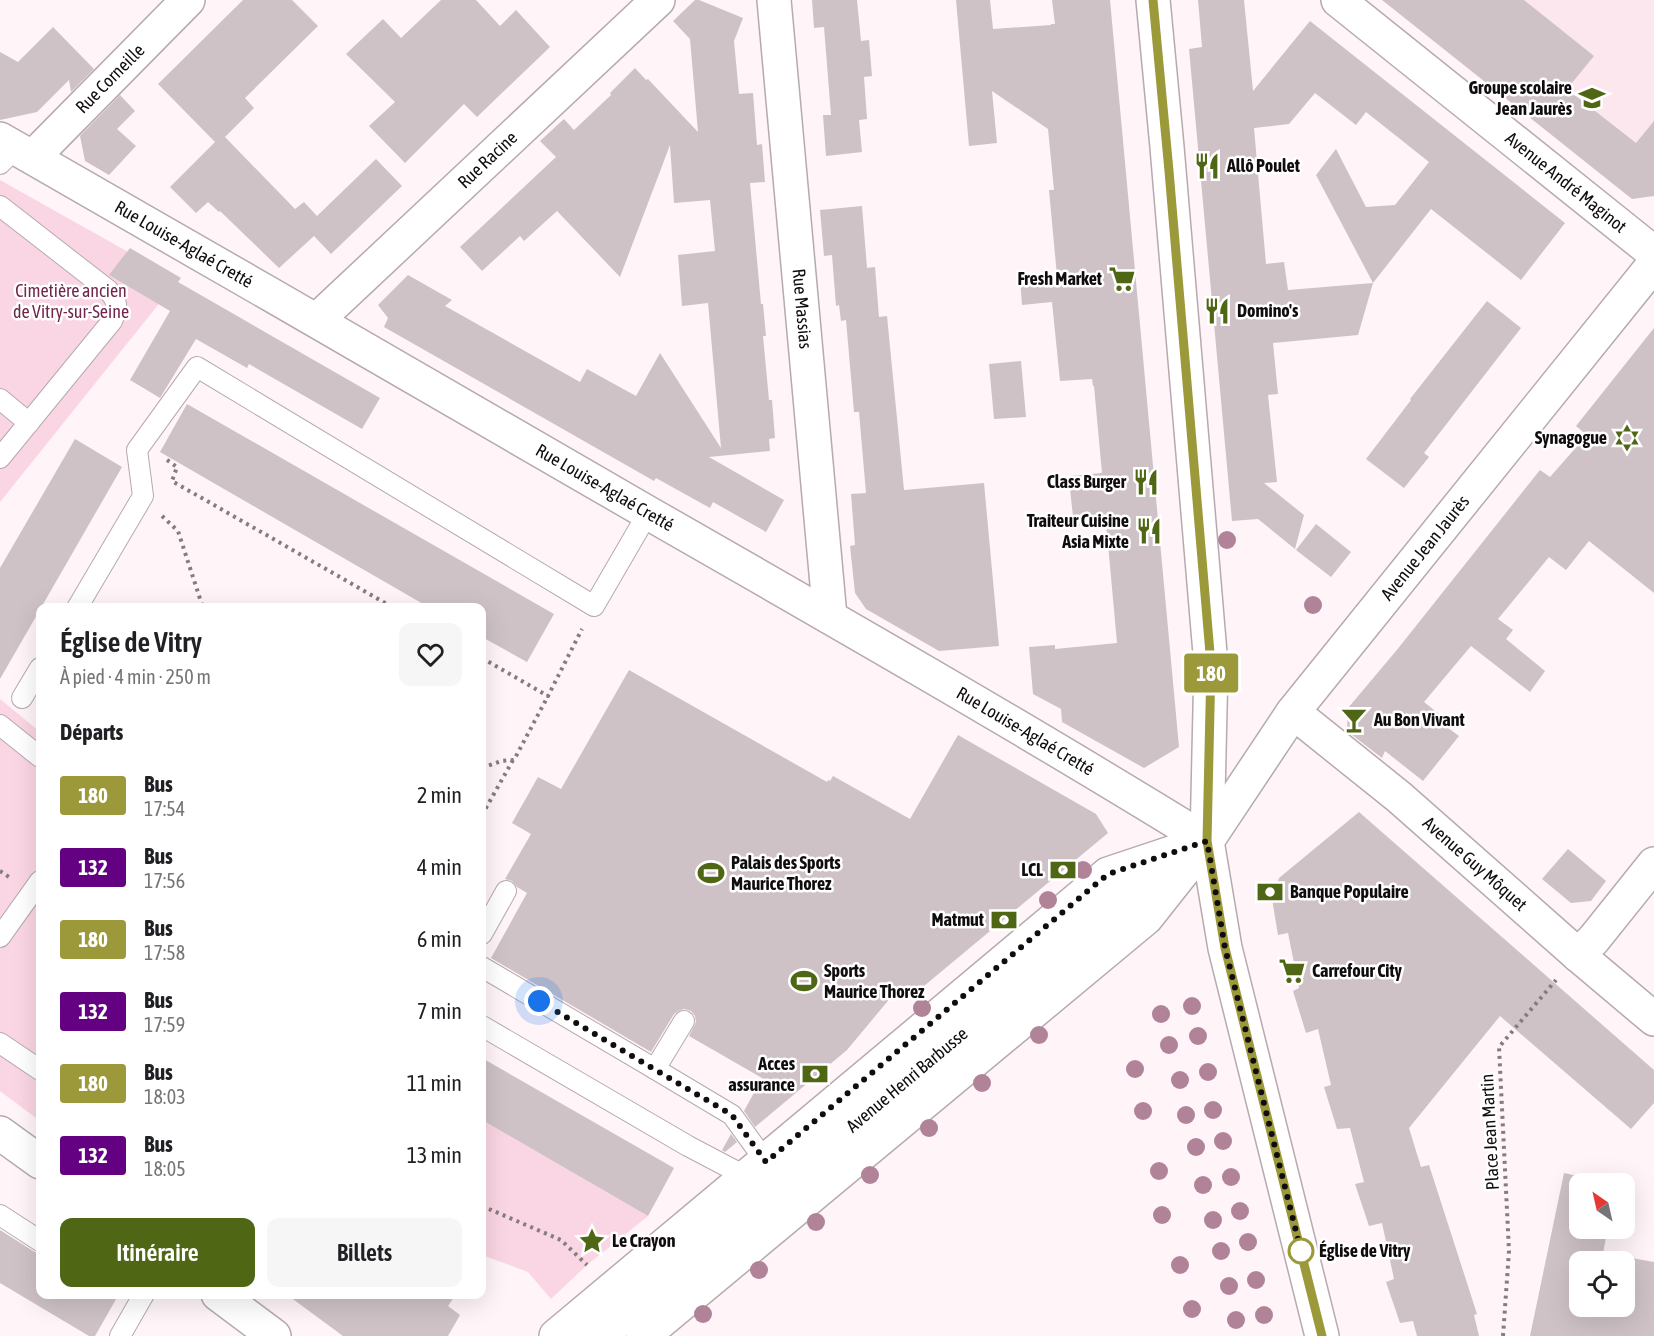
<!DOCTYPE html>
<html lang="fr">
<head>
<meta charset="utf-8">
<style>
	:root { --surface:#fff; --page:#f6f6f6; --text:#202124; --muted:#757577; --accent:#4f6615 }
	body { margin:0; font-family:"Asap Condensed",sans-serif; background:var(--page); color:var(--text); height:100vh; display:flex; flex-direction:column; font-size:22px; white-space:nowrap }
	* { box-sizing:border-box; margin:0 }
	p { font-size:20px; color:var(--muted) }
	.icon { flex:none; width:33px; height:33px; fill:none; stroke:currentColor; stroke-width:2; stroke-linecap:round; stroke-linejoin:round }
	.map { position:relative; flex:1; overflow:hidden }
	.details { position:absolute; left:36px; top:603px; width:450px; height:696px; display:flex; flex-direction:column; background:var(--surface); border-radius:12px; box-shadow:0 6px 24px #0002 }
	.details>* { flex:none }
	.badge { padding:0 12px; border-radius:4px; font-size:21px; line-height:39px }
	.needle { width:39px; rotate:326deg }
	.controls { position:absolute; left:1569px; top:1173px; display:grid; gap:12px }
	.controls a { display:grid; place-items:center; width:66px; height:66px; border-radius:12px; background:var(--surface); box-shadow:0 6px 24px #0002; font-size:30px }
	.you { position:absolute; width:30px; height:30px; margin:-15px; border:4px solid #fff; border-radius:50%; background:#1a73e8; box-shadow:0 0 0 9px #1a73e833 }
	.map>.badge { position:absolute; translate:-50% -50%; box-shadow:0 0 0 3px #fff }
	h2 { padding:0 24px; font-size:22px; line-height:54px }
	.round { display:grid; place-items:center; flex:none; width:63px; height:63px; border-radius:12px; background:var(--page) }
	.summary { display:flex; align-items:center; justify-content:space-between; height:102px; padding:0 24px }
	h1 { font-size:28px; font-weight:600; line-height:45px }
	.action { display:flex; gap:12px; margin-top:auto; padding:12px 24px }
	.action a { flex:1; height:69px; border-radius:12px; background:var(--accent); color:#fff; font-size:24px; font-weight:600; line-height:69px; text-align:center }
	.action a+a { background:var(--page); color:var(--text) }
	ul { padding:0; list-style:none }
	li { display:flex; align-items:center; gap:18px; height:72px; padding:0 24px }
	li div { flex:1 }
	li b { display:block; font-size:22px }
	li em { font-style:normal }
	li .badge { min-width:66px; font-weight:700; text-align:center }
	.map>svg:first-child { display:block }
	.built { fill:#fde7ef }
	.green { fill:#fad5e3 }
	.building { fill:#cec2c6; fill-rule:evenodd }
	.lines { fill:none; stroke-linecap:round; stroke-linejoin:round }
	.lane-casing { stroke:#b6aaae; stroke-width:22 }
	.street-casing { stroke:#b6aaae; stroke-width:36 }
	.secondary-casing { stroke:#b6aaae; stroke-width:36 }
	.path { stroke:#847d7f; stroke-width:4; stroke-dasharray:3 4.5; stroke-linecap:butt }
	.lane { stroke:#fff; stroke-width:20 }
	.street { stroke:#fff; stroke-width:33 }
	.secondary { stroke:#fff; stroke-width:33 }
	.tree { fill:#b08399 }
	.line-casing { stroke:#fff; stroke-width:14 }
	.line { stroke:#9b993a; stroke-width:9 }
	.walk { stroke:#110d0e; stroke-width:6; stroke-dasharray:0 10.8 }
	.stop-dot { fill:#fff; stroke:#9b993a; stroke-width:3 }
	.labels { text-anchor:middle; stroke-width:5; stroke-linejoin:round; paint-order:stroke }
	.street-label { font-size:18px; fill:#110d0e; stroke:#fff }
	.poi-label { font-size:18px; font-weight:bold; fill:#110d0e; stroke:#fff; text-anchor:end }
	.park-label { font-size:18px; fill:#70274b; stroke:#fff }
	.stop-label { font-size:18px; font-weight:bold; fill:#110d0e; stroke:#fff; text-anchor:start }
</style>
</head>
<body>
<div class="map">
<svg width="1654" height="1336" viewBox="0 0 1654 1336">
	<rect width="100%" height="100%" fill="#fff4f8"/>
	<path class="built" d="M1406 0H1654V197Z"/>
	<g class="green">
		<path d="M0 180 178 280 0 502Z"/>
		<path d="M0 699 40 732V1121L0 1091Z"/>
		<path d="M482 1120 648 1216 587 1265 551 1299 528 1272 482 1255Z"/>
	</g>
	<g class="building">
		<path d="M243 0H292L318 26 245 98 254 108 225 137 295 209 304 202 317 216 376 159 402 186 331 254 314 236 279 268 220 211 219 212 208 202 196 213 170 187 215 142 158 84Z"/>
		<path d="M441 0H476L500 26 516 10 550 47 477 117 464 104 405 163 369 126 395 102 346 54 383 19 401 38Z"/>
		<path d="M695 0H699L743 18 734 41 739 94 753 93 757 145 762 144 765 182 750 183 761 304H763L766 336H763L769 400H772L775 438 769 439 770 451 709 457 784 500 766 532 713 502 710 508 656 478 654 481 384 327 388 318 378 305 408 275 452 300 445 306 580 382 587 369 636 396 660 353 721 448 708 303 682 306 678 255 715 251 710 200 674 203 670 145 620 277 557 211 524 241 520 236 482 271 460 247 556 157 540 141 564 119 574 130 611 95 610 93 635 68 646 80 648 79 698 132 690 39 673 21Z"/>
		<path d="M812 0H857L861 41 869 40 872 76 864 77 867 119 859 120 862 152 826 156 823 115H831L824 27 814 28Z"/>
		<path d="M956 0H990L993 29 1051 25V24H1055L1052 0H1110L1179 747 1144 768 1062 722 1061 709 1033 694 1029 647 1055 645V649L1117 643 1106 522 1074 526 1070 489 1069 476 1102 473 1094 386H1093L1092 379 1060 381 1052 302 1022 305 1020 279 1057 276 1049 190H1054L1048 129 992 91 997 143 969 146Z"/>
		<path d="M1198 0H1244L1253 91 1310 21 1565 223 1521 280 1431 209 1373 283 1358 335 1273 343 1278 394 1268 395 1277 482 1264 483 1304 515 1295 549 1258 519 1232 521 1189 49 1202 47ZM1315 93 1356 125 1366 112 1429 162 1395 205 1366 207 1336 149 1316 175 1373 283 1288 290 1284 262 1266 264 1254 128 1289 124Z"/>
		<path d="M1382 0H1524L1594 56 1567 89 1636 143 1654 121V196L1632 199Z"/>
		<path d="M53 27 94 69 71 92 69 80 37 112 0 120V52L18 62Z"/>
		<path d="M120 95 135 111 117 129 136 146 109 175 85 161 80 136Z"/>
		<path d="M862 206 867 268 875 267 879 317 887 316 904 490 984 483 999 646 939 651 866 609 855 593 850 546 855 545 851 494 866 493 859 412H854L846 320 841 321 839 305 836 306 832 255 824 256 820 210Z"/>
		<path d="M130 248 181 278 178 282 380 398 362 429 249 364 247 368 196 339 160 398 130 380 170 311 109 275Z"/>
		<path d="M1487 301 1521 328 1424 453 1429 457 1404 488 1366 459 1411 400 1410 399Z"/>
		<path d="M1654 328V593L1589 541 1566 570 1549 557 1498 619 1513 630 1506 639 1545 671 1530 692 1471 646 1424 702 1444 718 1440 722 1459 736 1423 781 1385 751 1382 758 1347 731 1348 708 1396 651 1540 470 1550 477 1587 435 1576 426Z"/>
		<path d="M1021 361 1026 417 994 419 989 364Z"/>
		<path d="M187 404 554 614 527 662 482 637V608H430L160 452Z"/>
		<path d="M75 439 122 467 0 679V568Z"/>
		<path d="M1316 524 1351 552 1331 577 1296 550Z"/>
		<path d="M629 670 827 782 828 780 830 781 833 776 910 819 958 735 1096 814 1108 833 906 1001 897 990 847 1050 755 1127 744 1111 762 1078 689 1036 696 1022 695 1016 691 1011 684 1009 678 1011 674 1014 651 1052 491 958 527 893 517 887 512 881 505 879 531 834 512 823 538 777 561 789Z"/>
		<path d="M1359 812 1654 1070V1103L1631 1129 1500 1016 1409 1128 1421 1167 1429 1165 1477 1314 1474 1315 1479 1336H1417L1413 1321 1400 1323 1386 1282 1394 1279 1382 1223 1369 1226 1355 1184 1364 1182 1350 1128 1337 1129 1324 1087 1331 1085 1318 1029 1306 1033 1293 991 1299 988 1288 933 1278 935 1272 899 1279 878Z"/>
		<path d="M1568 849 1606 881 1591 901 1571 903 1542 879Z"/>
		<path d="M482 1058 674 1168 648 1216 482 1120Z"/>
		<path d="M731 1134 737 1142 725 1152 722 1150Z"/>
		<path d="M1564 1173 1614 1184H1580V1228H1608L1603 1253 1654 1262V1336H1530ZM1580 1262H1624V1306H1580Z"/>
		<path d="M0 1230 33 1251 40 1254V1294H119L95 1336H89L0 1283Z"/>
		<path d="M286 1294H456L448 1306 460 1315 448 1336H343Z"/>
	</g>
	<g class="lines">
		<g class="lane-casing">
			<g id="lane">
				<path d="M0 164 16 148"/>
				<path d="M0 206 108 290C118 301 118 307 112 321L0 458"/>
				<path d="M0 399 29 423"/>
				<path d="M77 608 143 496 137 450 197 367 594 606 648 513"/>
				<path d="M22 698 40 668"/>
				<path d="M0 725 40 757"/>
				<path d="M482 934 506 891"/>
				<path d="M0 937 40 881"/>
				<path d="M482 967 655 1069"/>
				<path d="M684 1021 655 1069 732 1115 766 1162"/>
				<path d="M482 1026 688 1146 747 1177"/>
				<path d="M0 1043 40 1070"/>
				<path d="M0 1215 40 1241"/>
				<path d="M120 1336 144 1294"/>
				<path d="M590 1336 612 1326"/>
			</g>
		</g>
		<g class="street-casing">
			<g id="street">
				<path id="s1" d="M774 0 830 617"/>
				<path id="s2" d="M1338 0 1654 253"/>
				<path id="s3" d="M0 139C217 263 434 389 650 514 837 621 1024 728 1207 841L1128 896 612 1326"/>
				<path id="s4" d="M33 157 188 0"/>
				<path id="s5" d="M317 320 658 0"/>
				<path id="s6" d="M1293 712 1399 797 1578 955 1654 1019"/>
				<path d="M1578 955 1594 939 1654 864"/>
				<path d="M0 1133 40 1162"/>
				<path d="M218 1294 274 1336"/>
			</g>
		</g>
		<g class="secondary-casing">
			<g id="secondary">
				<path d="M1153 0 1167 147 1211 665 1207 841 1225 948 1322 1336"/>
				<path d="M556 1336 1108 874 1207 841"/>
				<path id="s7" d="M643 1336 1146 918 1207 841 1293 712 1654 264"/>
			</g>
		</g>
		<g class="path">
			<path d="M167 460 177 467 172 481 394 608"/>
			<path d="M162 516 178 531 203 608"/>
			<path d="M482 658 548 696 582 629"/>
			<path d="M482 768 501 761 514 760 548 696"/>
			<path d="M482 815 513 760"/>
			<path d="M0 871 9 877"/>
			<path d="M482 1206 561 1240 587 1265"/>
			<path d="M1503 1336 1509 1251 1499 1047 1556 980"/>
		</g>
		<use href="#lane" class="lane"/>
		<use href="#street" class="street"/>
		<use href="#secondary" class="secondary"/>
	</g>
	<g class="tree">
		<circle cx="1227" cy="540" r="9"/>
		<circle cx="1313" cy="605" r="9"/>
		<circle cx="1083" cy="870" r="9"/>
		<circle cx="1048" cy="900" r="9"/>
		<circle cx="1192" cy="1006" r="9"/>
		<circle cx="922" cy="1008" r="9"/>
		<circle cx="1161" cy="1014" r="9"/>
		<circle cx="1039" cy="1035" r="9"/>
		<circle cx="1198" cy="1036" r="9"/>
		<circle cx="1169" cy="1045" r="9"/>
		<circle cx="1135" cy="1069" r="9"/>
		<circle cx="1208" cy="1072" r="9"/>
		<circle cx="1180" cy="1080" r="9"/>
		<circle cx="982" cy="1083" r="9"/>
		<circle cx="1213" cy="1110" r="9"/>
		<circle cx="1143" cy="1111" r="9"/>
		<circle cx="1186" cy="1115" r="9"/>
		<circle cx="929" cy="1128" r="9"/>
		<circle cx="1223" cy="1141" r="9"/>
		<circle cx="1196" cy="1147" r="9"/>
		<circle cx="1159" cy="1171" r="9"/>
		<circle cx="870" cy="1175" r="9"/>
		<circle cx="1231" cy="1177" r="9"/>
		<circle cx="1203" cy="1185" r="9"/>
		<circle cx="1240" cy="1211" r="9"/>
		<circle cx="1162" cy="1215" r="9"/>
		<circle cx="1213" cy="1220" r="9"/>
		<circle cx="816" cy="1222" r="9"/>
		<circle cx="1248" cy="1242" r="9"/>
		<circle cx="1221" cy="1251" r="9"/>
		<circle cx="1180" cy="1265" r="9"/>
		<circle cx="759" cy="1270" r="9"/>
		<circle cx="1256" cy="1280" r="9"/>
		<circle cx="1229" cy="1286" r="9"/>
		<circle cx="1192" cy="1309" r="9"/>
		<circle cx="703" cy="1314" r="9"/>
		<circle cx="1264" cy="1315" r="9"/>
		<circle cx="1236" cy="1320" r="9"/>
	</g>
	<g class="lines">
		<g class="line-casing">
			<path id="line" d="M1153 0 1169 171 1211 665 1207 841 1225 948 1322 1336"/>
		</g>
		<use href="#line" class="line"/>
		<path class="walk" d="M539 1001 732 1115 766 1162 1108 874 1207 841 1225 948 1301 1251"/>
	</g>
	<defs>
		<g id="school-bare" transform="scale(2.07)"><path d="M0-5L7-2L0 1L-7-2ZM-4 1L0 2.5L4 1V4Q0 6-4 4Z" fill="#4f6615" stroke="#fff" stroke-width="2.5" paint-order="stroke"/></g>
		<g id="restaurant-bare" transform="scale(2.07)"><path d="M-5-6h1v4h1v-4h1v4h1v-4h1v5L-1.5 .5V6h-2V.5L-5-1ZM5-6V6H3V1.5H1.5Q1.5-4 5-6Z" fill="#4f6615" stroke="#fff" stroke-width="2.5" paint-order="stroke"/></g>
		<g id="supermarket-bare" transform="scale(2.07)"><path d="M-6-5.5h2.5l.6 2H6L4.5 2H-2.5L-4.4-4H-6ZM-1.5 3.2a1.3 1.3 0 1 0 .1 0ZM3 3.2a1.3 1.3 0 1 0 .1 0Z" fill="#4f6615" stroke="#fff" stroke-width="2.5" paint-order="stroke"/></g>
		<g id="synagogue-bare" transform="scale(2.07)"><path d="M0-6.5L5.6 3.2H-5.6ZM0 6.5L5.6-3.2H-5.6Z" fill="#4f6615" stroke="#fff" stroke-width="2.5" paint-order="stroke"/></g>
		<g id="bar-bare" transform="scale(2.07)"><path d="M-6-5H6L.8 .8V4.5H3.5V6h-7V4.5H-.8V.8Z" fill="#4f6615" stroke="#fff" stroke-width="2.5" paint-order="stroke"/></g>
		<g id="bank-bare" transform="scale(2.07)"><path d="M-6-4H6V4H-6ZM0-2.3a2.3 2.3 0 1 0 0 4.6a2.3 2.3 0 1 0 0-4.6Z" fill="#4f6615" stroke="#fff" stroke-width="2.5" paint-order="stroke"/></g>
		<g id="stadium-bare" transform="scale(2.07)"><path d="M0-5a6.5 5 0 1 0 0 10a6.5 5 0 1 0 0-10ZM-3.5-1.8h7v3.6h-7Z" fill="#4f6615" stroke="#fff" stroke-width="2.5" paint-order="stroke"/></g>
		<g id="sight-bare" transform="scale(2.07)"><path d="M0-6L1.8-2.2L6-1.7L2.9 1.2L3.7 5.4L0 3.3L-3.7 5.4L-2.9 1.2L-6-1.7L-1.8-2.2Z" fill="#4f6615" stroke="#fff" stroke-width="2.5" paint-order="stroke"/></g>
	</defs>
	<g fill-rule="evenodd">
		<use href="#school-bare" x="1592" y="98"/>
		<use href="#restaurant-bare" x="1207" y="166"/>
		<use href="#supermarket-bare" x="1122" y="279"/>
		<use href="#restaurant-bare" x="1217" y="311"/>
		<use href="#synagogue-bare" x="1627" y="438"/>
		<use href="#restaurant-bare" x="1146" y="482"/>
		<use href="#restaurant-bare" x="1149" y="531"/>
		<use href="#bar-bare" x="1354" y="720"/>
		<use href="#bank-bare" x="1063" y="870"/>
		<use href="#stadium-bare" x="711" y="873"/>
		<use href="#bank-bare" x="1270" y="892"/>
		<use href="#bank-bare" x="1004" y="920"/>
		<use href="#supermarket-bare" x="1292" y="971"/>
		<use href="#stadium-bare" x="804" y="981"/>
		<use href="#bank-bare" x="815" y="1074"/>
		<use href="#sight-bare" x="592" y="1241"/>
	</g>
	<circle class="stop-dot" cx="1301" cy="1251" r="12"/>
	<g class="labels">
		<g class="street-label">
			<text dy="6" stroke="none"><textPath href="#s4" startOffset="110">Rue Corneille</textPath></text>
			<text dy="6" stroke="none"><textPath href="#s5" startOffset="234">Rue Racine</textPath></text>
			<text dy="6" stroke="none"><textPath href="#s2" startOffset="292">Avenue André Maginot</textPath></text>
			<text dy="6" stroke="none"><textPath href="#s3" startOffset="212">Rue Louise-Aglaé Cretté</textPath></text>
			<text dy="6" stroke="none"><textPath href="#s1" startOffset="310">Rue Massias</textPath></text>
			<text dy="6" stroke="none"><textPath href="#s3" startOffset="698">Rue Louise-Aglaé Cretté</textPath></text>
			<text dy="6" stroke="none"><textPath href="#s7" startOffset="1118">Avenue Jean Jaurès</textPath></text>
			<text dy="6" stroke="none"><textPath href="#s3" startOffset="1184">Rue Louise-Aglaé Cretté</textPath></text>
			<text dy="6" stroke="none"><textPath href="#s6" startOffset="237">Avenue Guy Môquet</textPath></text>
			<text transform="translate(907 1080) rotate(-40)" y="6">Avenue Henri Barbusse</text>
			<text transform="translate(1490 1132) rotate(-93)" y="6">Place Jean Martin</text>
		</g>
		<g class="poi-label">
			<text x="1572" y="94">Groupe scolaire<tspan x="1572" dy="21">Jean Jaurès</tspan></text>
			<text x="1227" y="172" text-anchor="start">Allô Poulet</text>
			<text x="1102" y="285">Fresh Market</text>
			<text x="1237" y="317" text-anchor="start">Domino's</text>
			<text x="1607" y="444">Synagogue</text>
			<text x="1126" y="488">Class Burger</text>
			<text x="1129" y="527">Traiteur Cuisine<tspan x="1129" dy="21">Asia Mixte</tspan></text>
			<text x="1374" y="726" text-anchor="start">Au Bon Vivant</text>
			<text x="731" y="869" text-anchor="start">Palais des Sports<tspan x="731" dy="21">Maurice Thorez</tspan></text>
			<text x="1043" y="876">LCL</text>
			<text x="1290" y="898" text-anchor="start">Banque Populaire</text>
			<text x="984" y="926">Matmut</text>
			<text x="824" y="977" text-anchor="start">Sports<tspan x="824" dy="21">Maurice Thorez</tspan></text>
			<text x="1312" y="977" text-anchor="start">Carrefour City</text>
			<text x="795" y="1070">Acces<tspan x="795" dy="21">assurance</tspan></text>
			<text x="612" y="1247" text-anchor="start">Le Crayon</text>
		</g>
		<g class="park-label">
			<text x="71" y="297">Cimetière ancien<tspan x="71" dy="21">de Vitry-sur-Seine</tspan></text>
		</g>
		<g class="stop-label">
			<text x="1319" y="1257">Église de Vitry</text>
		</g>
	</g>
</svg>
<div class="controls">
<a><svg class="needle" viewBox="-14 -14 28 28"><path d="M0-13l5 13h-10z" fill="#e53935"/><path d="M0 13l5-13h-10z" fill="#757577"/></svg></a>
<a><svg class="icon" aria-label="locate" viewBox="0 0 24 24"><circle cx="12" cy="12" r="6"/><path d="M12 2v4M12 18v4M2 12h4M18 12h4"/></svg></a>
</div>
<div class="you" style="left:539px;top:1001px"></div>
<b class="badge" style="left:1211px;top:673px;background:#9b993a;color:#fff">180</b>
<section class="details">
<div class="summary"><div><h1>Église de Vitry</h1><p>À pied · 4 min · 250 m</p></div><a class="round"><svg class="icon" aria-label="heart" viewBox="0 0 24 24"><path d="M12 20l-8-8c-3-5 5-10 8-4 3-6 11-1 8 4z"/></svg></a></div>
<h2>Départs</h2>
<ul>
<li><span class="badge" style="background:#9b993a;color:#fff">180</span><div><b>Bus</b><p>17:54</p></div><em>2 min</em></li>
<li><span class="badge" style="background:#640082;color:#fff">132</span><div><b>Bus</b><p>17:56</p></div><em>4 min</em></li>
<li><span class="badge" style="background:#9b993a;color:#fff">180</span><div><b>Bus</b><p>17:58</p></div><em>6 min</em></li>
<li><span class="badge" style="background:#640082;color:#fff">132</span><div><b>Bus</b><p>17:59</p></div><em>7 min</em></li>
<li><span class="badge" style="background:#9b993a;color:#fff">180</span><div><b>Bus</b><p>18:03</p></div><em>11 min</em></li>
<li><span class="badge" style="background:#640082;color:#fff">132</span><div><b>Bus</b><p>18:05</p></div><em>13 min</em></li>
</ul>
<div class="action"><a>Itinéraire</a><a>Billets</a></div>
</section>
</div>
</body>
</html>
